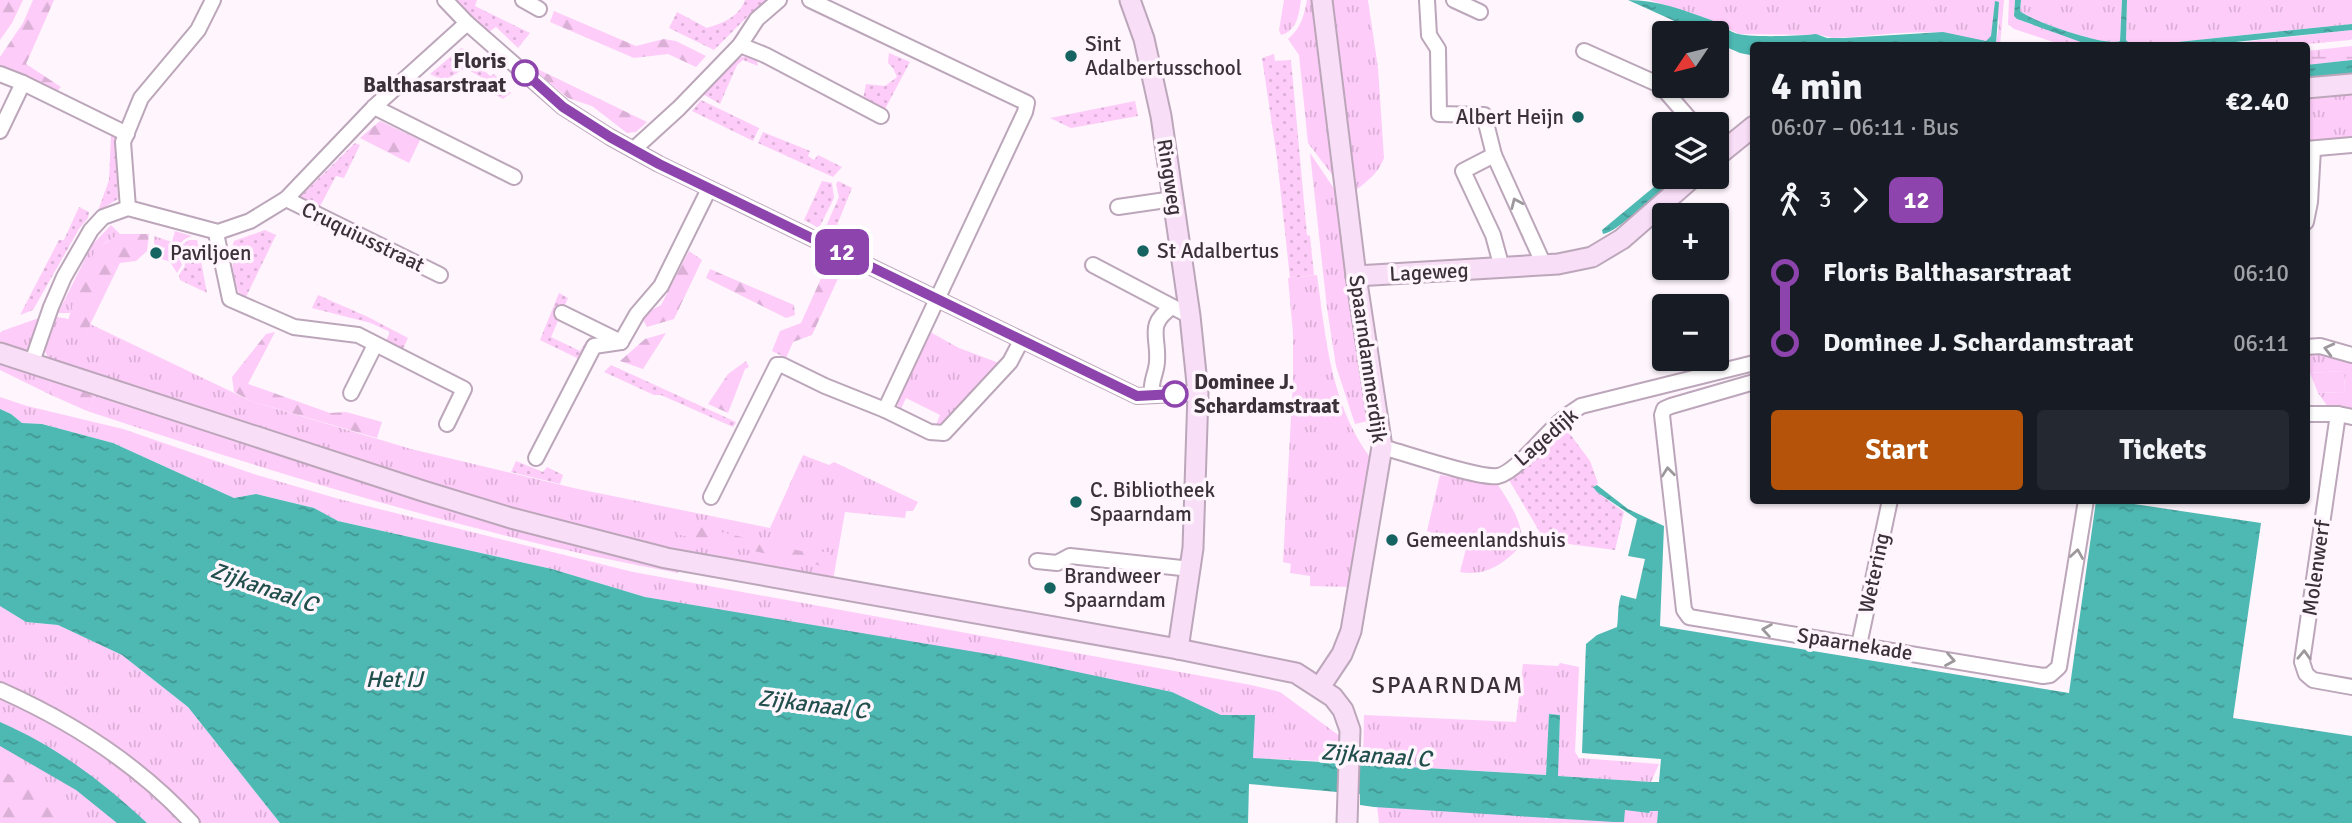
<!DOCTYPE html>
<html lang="en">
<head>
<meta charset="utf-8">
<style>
	:root { --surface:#171b24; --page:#242831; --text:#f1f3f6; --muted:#9ea1a6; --accent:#b45309 }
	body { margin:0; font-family:Signika,sans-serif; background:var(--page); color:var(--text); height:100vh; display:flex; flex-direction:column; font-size:26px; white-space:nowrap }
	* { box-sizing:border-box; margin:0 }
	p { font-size:23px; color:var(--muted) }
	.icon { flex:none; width:38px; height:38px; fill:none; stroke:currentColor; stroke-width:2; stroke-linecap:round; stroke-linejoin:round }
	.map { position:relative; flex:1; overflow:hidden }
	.sheet { position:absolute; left:1750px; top:42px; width:560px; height:462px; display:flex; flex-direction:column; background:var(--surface); border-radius:7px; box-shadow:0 2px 5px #0004 }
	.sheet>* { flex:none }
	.badge { padding:0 14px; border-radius:10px; font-size:24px; line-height:46px }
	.needle { width:46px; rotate:235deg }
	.fabs { position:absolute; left:1652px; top:21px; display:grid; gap:14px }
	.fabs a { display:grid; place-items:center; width:77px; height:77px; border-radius:7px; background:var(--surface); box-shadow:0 2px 5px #0004; font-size:35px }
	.map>.badge { position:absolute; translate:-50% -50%; box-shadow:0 0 0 4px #fff }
	.legs { display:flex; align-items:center; gap:10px; height:77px; padding:0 21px; font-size:23px }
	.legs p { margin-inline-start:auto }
	.headline { display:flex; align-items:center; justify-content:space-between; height:119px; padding:0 21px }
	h1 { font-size:38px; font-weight:800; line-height:52px }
	.action { display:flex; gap:14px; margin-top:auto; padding:14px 21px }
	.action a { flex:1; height:80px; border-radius:7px; background:var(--accent); color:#fff; font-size:28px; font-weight:800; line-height:80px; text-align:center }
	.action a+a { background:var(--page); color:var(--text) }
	ul { padding:0 21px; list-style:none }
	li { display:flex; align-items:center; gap:24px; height:70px; font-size:26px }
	li i { display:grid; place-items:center; width:10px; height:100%; margin:0 9px; background:currentColor }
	li i::after { content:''; width:18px; height:18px; margin:-9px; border:5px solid; border-radius:50%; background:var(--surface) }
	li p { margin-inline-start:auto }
	li:first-child i { background:linear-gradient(#0000 50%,currentColor 0) }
	li:last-child i { background:linear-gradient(currentColor 50%,#0000 0) }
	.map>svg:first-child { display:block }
	.grass { fill:url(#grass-tufts) }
	.forest { fill:url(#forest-firs) }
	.wetland { fill:url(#wetland-marsh) }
	.park { fill:#feccf9 }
	.garden { fill:url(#garden-dots) }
	.water { fill:url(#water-ripples) }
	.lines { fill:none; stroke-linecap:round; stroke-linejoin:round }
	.street-casing { stroke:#bca6ba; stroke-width:18 }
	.secondary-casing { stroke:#bca6ba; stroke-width:23 }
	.street { stroke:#fff; stroke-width:14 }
	.secondary { stroke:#f9def7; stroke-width:19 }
	.oneway { stroke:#9c989c }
	.line-1-casing { stroke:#fff; stroke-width:16 }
	.line-1 { stroke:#8e44ad; stroke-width:10 }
	.poi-dot { fill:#166461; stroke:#fef5fd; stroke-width:2.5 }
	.stop-1-dot { fill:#fff; stroke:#8e44ad; stroke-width:3.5 }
	.labels { text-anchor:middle; stroke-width:7; stroke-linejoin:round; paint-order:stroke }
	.poi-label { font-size:21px; fill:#3a3139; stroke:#fef5fd; text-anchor:start }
	.stop-label { font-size:21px; font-weight:bold; fill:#3a3139; stroke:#fef5fd; text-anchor:end }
	.street-label { font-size:21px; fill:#3a3139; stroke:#fef5fd }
	.water-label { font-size:23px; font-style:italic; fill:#204f4c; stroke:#fef5fd }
	.quarter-label { font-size:24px; letter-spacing:2px; fill:#3a3139; stroke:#fef5fd }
</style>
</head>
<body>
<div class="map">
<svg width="2352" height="823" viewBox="0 0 2352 823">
	<defs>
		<pattern id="grass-tufts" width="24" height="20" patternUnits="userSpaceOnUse" patternTransform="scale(1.75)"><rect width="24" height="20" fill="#feccf9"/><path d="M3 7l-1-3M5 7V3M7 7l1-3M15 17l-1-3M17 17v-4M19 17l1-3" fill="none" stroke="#dab0d6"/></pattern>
		<pattern id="forest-firs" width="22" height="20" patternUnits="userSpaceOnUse" patternTransform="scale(1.75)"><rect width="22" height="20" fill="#feccf9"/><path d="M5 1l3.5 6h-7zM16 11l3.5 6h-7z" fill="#dab0d6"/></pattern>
		<pattern id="wetland-marsh" width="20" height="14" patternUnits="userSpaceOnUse" patternTransform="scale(1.75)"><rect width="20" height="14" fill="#feccf9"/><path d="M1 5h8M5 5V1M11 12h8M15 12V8" fill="none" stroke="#dab0d6"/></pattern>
		<pattern id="garden-dots" width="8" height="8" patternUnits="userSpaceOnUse" patternTransform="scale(1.75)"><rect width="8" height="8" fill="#feccf9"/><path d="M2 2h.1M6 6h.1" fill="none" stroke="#dab0d6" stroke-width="1.8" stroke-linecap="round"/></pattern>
		<pattern id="water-ripples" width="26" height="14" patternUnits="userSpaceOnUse" patternTransform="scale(1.75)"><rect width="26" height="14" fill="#4eb8b2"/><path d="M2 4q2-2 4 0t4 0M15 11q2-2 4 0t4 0" fill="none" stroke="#429692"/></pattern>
	</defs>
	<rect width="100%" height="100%" fill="#fef5fd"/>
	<g class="grass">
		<path d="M1284 0H1301C1299 14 1297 31 1281 35L1279 30Z"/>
		<path d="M1307 0H1315L1340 185 1308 143 1299 55 1288 39C1301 28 1304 16 1307 0Z"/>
		<path d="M1329 0H1368L1378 68 1384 158C1379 173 1367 181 1355 191L1352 189Z"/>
		<path d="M1649 0H2004L2000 46 1996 45 1999 23 1995 2 1991 39C1977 46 1957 34 1943 33 1906 30 1869 37 1833 38L1820 35 1739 34 1711 20Z"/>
		<path d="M2009 0H2015L2014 12 2017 19 2091 45H2063L2014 29 2008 24Z"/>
		<path d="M2021 0H2122L2120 41C2107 47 2031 21 2020 11Z"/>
		<path d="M2127 0H2352V24L2168 43H2126V40Z"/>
		<path d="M2352 30V39L2350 40 2286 46H2207Z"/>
		<path d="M2352 94V141L2307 144V98Z"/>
		<path d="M1310 153 1335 190 1336 203H1339L1370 417 1368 421 1355 424 1336 366 1327 308Z"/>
		<path d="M111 225 120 234 106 242 94 255 70 313H58L92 245Z"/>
		<path d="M175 231 192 236C176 241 177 251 182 265L177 273 170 262 162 259 165 248 154 244V236L172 242Z"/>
		<path d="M1317 275C1326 340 1331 408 1373 461L1350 587 1310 586V576L1290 573 1291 564 1283 562 1293 382V333L1288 278Z"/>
		<path d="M57 317 69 319 67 330 86 333 90 324 251 401 411 449 578 489 770 528 803 455 829 465 834 462 918 502 913 511H906L905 518 845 512 833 580 723 564 564 527 50 363 45 351Z"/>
		<path d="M39 318C36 329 32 353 18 353 13 353 5 348 0 346V333L2 331Z"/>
		<path d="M930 332 959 348 999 363 940 426 936 425 940 415 906 398 901 409 896 403Z"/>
		<path d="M2318 350 2352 359V408L2328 407 2318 393 2345 392 2344 371 2310 373 2308 352Z"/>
		<path d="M0 362 50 381 51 395 0 370Z"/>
		<path d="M97 394 680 567 678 573C477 536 281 475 87 411Z"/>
		<path d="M0 397 27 406 123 429 257 475 339 499 633 572 1251 685 1280 692 1341 737 1342 762 1252 758 1254 715H1221L1172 692 1067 672 893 639 645 597 552 569 338 521 314 508 256 494 234 498 113 443 42 424 22 423 11 414 0 409Z"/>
		<path d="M1440 475 1498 485C1510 503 1521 520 1523 543 1506 563 1486 577 1460 572L1467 545 1427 531Z"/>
		<path d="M0 606 26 622 58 625 122 655 188 707 280 823H197L181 806 0 685Z"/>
		<path d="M1560 663 1579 667 1575 752 1579 758 1659 764 1651 782 1557 776 1560 715 1550 714 1546 775 1363 764 1364 715 1516 722 1523 664 1558 666Z"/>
		<path d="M0 694 46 722 67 728 97 746 186 823H0Z"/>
		<path d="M1377 806 1545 817V819L1553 817 1613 821 1625 809 1649 813 1650 811H1658L1657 823H1379Z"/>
	</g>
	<g class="forest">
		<path d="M0 0H23L12 23 0 40Z"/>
		<path d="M33 0H54L26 64 61 87 57 91 0 69V57L23 23Z"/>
		<path d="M554 11 636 46 664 39 676 41 706 56 696 67 668 54 634 58 550 22Z"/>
		<path d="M523 62 647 122 636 132 627 133 592 106 568 98Z"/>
		<path d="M380 121 420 140 409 163 360 138Z"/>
		<path d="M120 234H149L147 251 136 261 120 263 86 333 77 336 66 330C71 308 81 274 93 255 100 246 110 239 120 234Z"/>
		<path d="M689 251 702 260 674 319 647 327 641 316 661 305Z"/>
		<path d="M828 263 842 270 812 335 793 342 786 358 772 351 780 331 801 323Z"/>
		<path d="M710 269 794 305 795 315 786 318 706 278Z"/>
		<path d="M275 332 248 384 330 413 346 412 382 422 377 438 251 401 234 392 232 377 266 334Z"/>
		<path d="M666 333 643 369 620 361 645 339Z"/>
		<path d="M746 361 749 367 745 369 728 413 708 404 728 374Z"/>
		<path d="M50 381 97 394 87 411 51 395Z"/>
		<path d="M683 523 801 551 829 552 831 568 676 534Z"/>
		<path d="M0 769 24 783 80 823H0Z"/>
	</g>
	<path class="wetland" d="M2352 46V60L2307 65 2306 51Z"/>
	<path class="park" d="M2344 371 2345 392 2318 393 2310 373Z"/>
	<g class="garden">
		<path d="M452 0H477L475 6 530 33 518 48 496 27 486 34Z"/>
		<path d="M745 0H769L751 13 714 50 669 28 677 12 707 28C723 23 739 17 745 0Z"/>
		<path d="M461 48 471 51 467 54 490 76 494 74 497 77 495 80 511 93 503 99 494 94 495 87H489L486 80 465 68 444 81 430 74Z"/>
		<path d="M889 53 910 62 885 109 863 99 866 84 885 86 897 77 893 68 888 63Z"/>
		<path d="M1274 54 1275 61 1291 60 1307 235 1310 236 1314 275 1290 278 1277 158 1262 58Z"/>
		<path d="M746 56 757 61 758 66 743 60 737 65 720 104 703 94C714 83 729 58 746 56Z"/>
		<path d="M701 100 759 128 753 141 692 111Z"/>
		<path d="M1135 101 1138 116 1071 128 1050 118Z"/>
		<path d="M763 132 810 151 808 156 814 160 818 155 842 167 833 177 758 143Z"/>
		<path d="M111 136H115L118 199 98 211 109 180Z"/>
		<path d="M355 143 360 145 344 178 336 176 318 210 301 202 300 197Z"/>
		<path d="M822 181 832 183 834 198 819 228 804 220Z"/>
		<path d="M838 181 852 188 833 235 824 231 839 197 836 184Z"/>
		<path d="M79 207 89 212 88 218 79 229 33 310 20 315 59 240H64Z"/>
		<path d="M265 230 276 235 244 301C234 292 229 253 234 241Z"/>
		<path d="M189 240H197L207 293 180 280 179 275 185 266 182 245Z"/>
		<path d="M559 293 568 298 551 337 580 351 587 340 592 343 579 359 540 340Z"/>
		<path d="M318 295 368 317 408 338 401 353 399 351 400 348 391 343 389 347 384 345 390 332 371 323 312 308Z"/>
		<path d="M611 365 736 422 733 427 661 395H654L604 372Z"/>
		<path d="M1564 426 1590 461 1598 483 1594 487 1597 492 1624 512 1615 550 1545 541 1509 480 1537 457Z"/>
		<path d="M516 461 543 472 547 467 563 475 560 484 511 472Z"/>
	</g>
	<g class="water">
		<path d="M1628 0C1658 0 1683 10 1711 20 1720 23 1727 30 1735 33 1747 38 1802 36 1816 34L1827 38H1844L1943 32 1986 41 1991 36 1995 1 1999 2 1996 45 1754 46 1753 54 1750 55 1740 53 1717 43V33H1701Z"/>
		<path d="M2015 0H2021L2020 11C2031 21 2107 47 2120 41L2122 0H2127L2126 40 2129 43H2168L2352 24V30L2207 45 2092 46 2017 19 2014 16Z"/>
		<path d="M2352 60V75L2307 80 2306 65Z"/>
		<path d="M1666 177H1676C1662 189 1617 233 1603 234L1602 230Z"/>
		<path d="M0 409 11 414 22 423 42 424 113 443 234 498 256 494 314 508 338 521 552 569 645 597 1006 657 1172 692 1221 715H1255L1253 758 1546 775 1549 714 1560 715 1558 776 1651 782H1659L1661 759 1582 753 1586 644 1597 635 1617 627C1619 614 1617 608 1621 595L1636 599 1645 559 1628 556 1637 519 1597 492 1593 487 1597 485 1628 509 1664 526 1660 626 2069 693 2096 501H2114L2261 523 2233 718 2352 736V823H1657L1658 811H1650L1649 813 1625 810 1624 822H1614L1374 807 1360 805V794L1249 784 1248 823H280L188 707 122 655 58 625 26 622 0 606Z"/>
		<path d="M0 722C56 746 103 782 147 823H117L76 790 0 746Z"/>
	</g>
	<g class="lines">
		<g class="street-casing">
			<g id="street">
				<path d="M445 0 467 23 563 107 610 137 659 164 1137 396 1198 393"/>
				<path d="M523 0 539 9"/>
				<path d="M810 0 1027 103 1025 112 885 410 930 432 944 433 1010 362 1021 341"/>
				<path d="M1427 0 1429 35 1438 49 1439 114 1484 115 1494 155"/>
				<path d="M1454 0 1480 12"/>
				<path d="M740 45 765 55 881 116"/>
				<path d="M1584 51 1660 85 1694 124"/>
				<path d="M0 74 23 83 127 134"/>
				<path d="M374 107 514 177"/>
				<path d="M0 131 23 83"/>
				<path d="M634 149 679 108 740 45 757 19 779 0"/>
				<path d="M2306 149 2352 145"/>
				<path d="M286 199 440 275"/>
				<path d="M1118 207 1173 199"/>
				<path d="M128 208 123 142 141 98 198 30 213 0"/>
				<path d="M2306 222 2310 202 2313 149"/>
				<path d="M218 232 217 238 230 299 294 327 358 335 464 389 447 424"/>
				<path d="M1093 265 1190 316"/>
				<path d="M1502 268 1493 235 1463 171 1494 155 1544 265"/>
				<path d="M562 313 621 342"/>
				<path d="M621 342 637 314 661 286 709 189"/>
				<path d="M2306 347 2320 346 2352 355"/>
				<path d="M32 362 51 307 64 277 91 230 103 217 128 208 218 232 250 221 286 199 374 107 467 23"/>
				<path d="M1754 382 1671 406 1664 409 1662 415 1684 610 1689 617 2043 676 2050 675 2059 667 2086 500"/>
				<path d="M351 393 375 345"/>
				<path d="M1152 395C1150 381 1156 375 1157 362 1159 336 1146 325 1172 307"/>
				<path d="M2306 414H2338L2352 417"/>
				<path d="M2338 414 2302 662 2306 674 2313 680 2352 687"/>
				<path d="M1382 447C1405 453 1479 479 1498 476 1507 474 1519 463 1525 457 1546 437 1555 422 1581 406L1754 363"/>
				<path d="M536 458 594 346 621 342"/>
				<path d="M711 497 777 365H782L825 386 885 410"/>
				<path d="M1037 561 1057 563 1070 556 1191 569"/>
				<path d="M1859 645 1890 500"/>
				<path d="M0 690C72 722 138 764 192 823"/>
			</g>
		</g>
		<g class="secondary-casing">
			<g id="secondary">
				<path d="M1130 0 1144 39 1161 116 1190 316 1198 393 1193 548 1178 649"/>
				<path d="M2306 88 2352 84"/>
				<path d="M1717 156 1754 126"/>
				<path d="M1356 276 1558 264 1592 257 1622 239 1693 177"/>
				<path d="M0 353 423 491 511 518 666 558 1178 649 1296 673 1333 697 1343 710 1350 730 1347 823"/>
				<path d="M1320 687 1342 654 1351 631 1382 447 1356 276 1322 0"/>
			</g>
		</g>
		<use href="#street" class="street"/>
		<use href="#secondary" class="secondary"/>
	</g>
	<defs><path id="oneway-chevron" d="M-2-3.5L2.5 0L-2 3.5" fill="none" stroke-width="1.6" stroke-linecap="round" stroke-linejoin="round" transform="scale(1.75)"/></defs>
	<g class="oneway">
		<use href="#oneway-chevron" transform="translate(1516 203) rotate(-114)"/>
		<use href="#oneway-chevron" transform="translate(2329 349) rotate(-166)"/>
		<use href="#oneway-chevron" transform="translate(1668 472) rotate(-96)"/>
		<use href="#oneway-chevron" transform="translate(2077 554) rotate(-81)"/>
		<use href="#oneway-chevron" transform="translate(1767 630) rotate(-171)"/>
		<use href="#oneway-chevron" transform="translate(2304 655) rotate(-88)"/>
		<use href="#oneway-chevron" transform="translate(1950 660) rotate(10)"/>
	</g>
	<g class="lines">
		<g class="line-1-casing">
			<path id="line-1" d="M525 73 563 107 610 137 659 164 1137 396 1175 394"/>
		</g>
		<use href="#line-1" class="line-1"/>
	</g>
	<g class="poi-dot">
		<circle cx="1071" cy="56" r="7"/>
		<circle cx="1578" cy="117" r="7"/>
		<circle cx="1143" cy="251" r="7"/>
		<circle cx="156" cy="253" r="7"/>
		<circle cx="1076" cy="502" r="7"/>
		<circle cx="1392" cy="540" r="7"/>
		<circle cx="1050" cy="588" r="7"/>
	</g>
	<g class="stop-1-dot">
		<circle cx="525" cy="73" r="12"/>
		<circle cx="1175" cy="394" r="12"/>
	</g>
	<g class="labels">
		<g class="poi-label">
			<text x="1085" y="51">Sint<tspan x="1085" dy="24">Adalbertusschool</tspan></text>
			<text x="1564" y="124" text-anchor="end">Albert Heijn</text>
			<text x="1157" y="258">St Adalbertus</text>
			<text x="170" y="260">Paviljoen</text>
			<text x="1090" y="497">C. Bibliotheek<tspan x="1090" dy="24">Spaarndam</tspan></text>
			<text x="1406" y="547">Gemeenlandshuis</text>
			<text x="1064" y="583">Brandweer<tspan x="1064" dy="24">Spaarndam</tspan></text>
		</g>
		<g class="stop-label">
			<text x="506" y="68">Floris<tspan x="506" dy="24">Balthasarstraat</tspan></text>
			<text x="1194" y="389" text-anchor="start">Dominee J.<tspan x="1194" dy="24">Schardamstraat</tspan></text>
		</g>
		<g class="street-label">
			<text transform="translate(1170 177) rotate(81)" y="7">Ringweg</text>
			<text transform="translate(363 237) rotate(26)" y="7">Cruquiusstraat</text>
			<text transform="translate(1429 272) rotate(-3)" y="7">Lageweg</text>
			<text transform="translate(1368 359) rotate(82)" y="7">Spaarndammerdijk</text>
			<text transform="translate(1546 437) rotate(-41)" y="7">Lagedijk</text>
			<text transform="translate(2316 568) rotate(-82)" y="7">Molenwerf</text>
			<text transform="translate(1874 573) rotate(-78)" y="7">Wetering</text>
			<text transform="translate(1855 644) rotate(9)" y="7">Spaarnekade</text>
		</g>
		<g class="water-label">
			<text transform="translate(264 587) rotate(19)" y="8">Zijkanaal C</text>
			<text x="394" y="687">Het IJ</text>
			<text transform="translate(813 704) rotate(7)" y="8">Zijkanaal C</text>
			<text transform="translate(1376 755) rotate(4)" y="8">Zijkanaal C</text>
		</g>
		<g class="quarter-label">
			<text x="1448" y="693">SPAARNDAM</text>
		</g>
	</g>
</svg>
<div class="fabs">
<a><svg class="needle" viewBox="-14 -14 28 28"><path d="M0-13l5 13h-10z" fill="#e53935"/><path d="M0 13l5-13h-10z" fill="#9ea1a6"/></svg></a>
<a><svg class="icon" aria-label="layers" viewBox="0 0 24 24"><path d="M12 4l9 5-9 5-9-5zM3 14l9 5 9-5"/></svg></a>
<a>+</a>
<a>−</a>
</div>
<b class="badge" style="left:842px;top:252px;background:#8e44ad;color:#fff">12</b>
<section class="sheet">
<div class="headline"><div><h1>4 min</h1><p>06:07 – 06:11 · Bus</p></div><b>€2.40</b></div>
<div class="legs"><svg class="icon" aria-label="walk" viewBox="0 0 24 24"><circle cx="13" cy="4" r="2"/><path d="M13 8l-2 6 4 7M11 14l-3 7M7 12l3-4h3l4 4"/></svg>3<svg class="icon" aria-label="forward" viewBox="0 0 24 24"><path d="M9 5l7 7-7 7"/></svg><b class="badge" style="background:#8e44ad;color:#fff">12</b></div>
<ul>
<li><i style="color:#8e44ad"></i><b>Floris Balthasarstraat</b><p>06:10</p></li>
<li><i style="color:#8e44ad"></i><b>Dominee J. Schardamstraat</b><p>06:11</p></li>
</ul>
<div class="action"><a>Start</a><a>Tickets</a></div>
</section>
</div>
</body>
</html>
